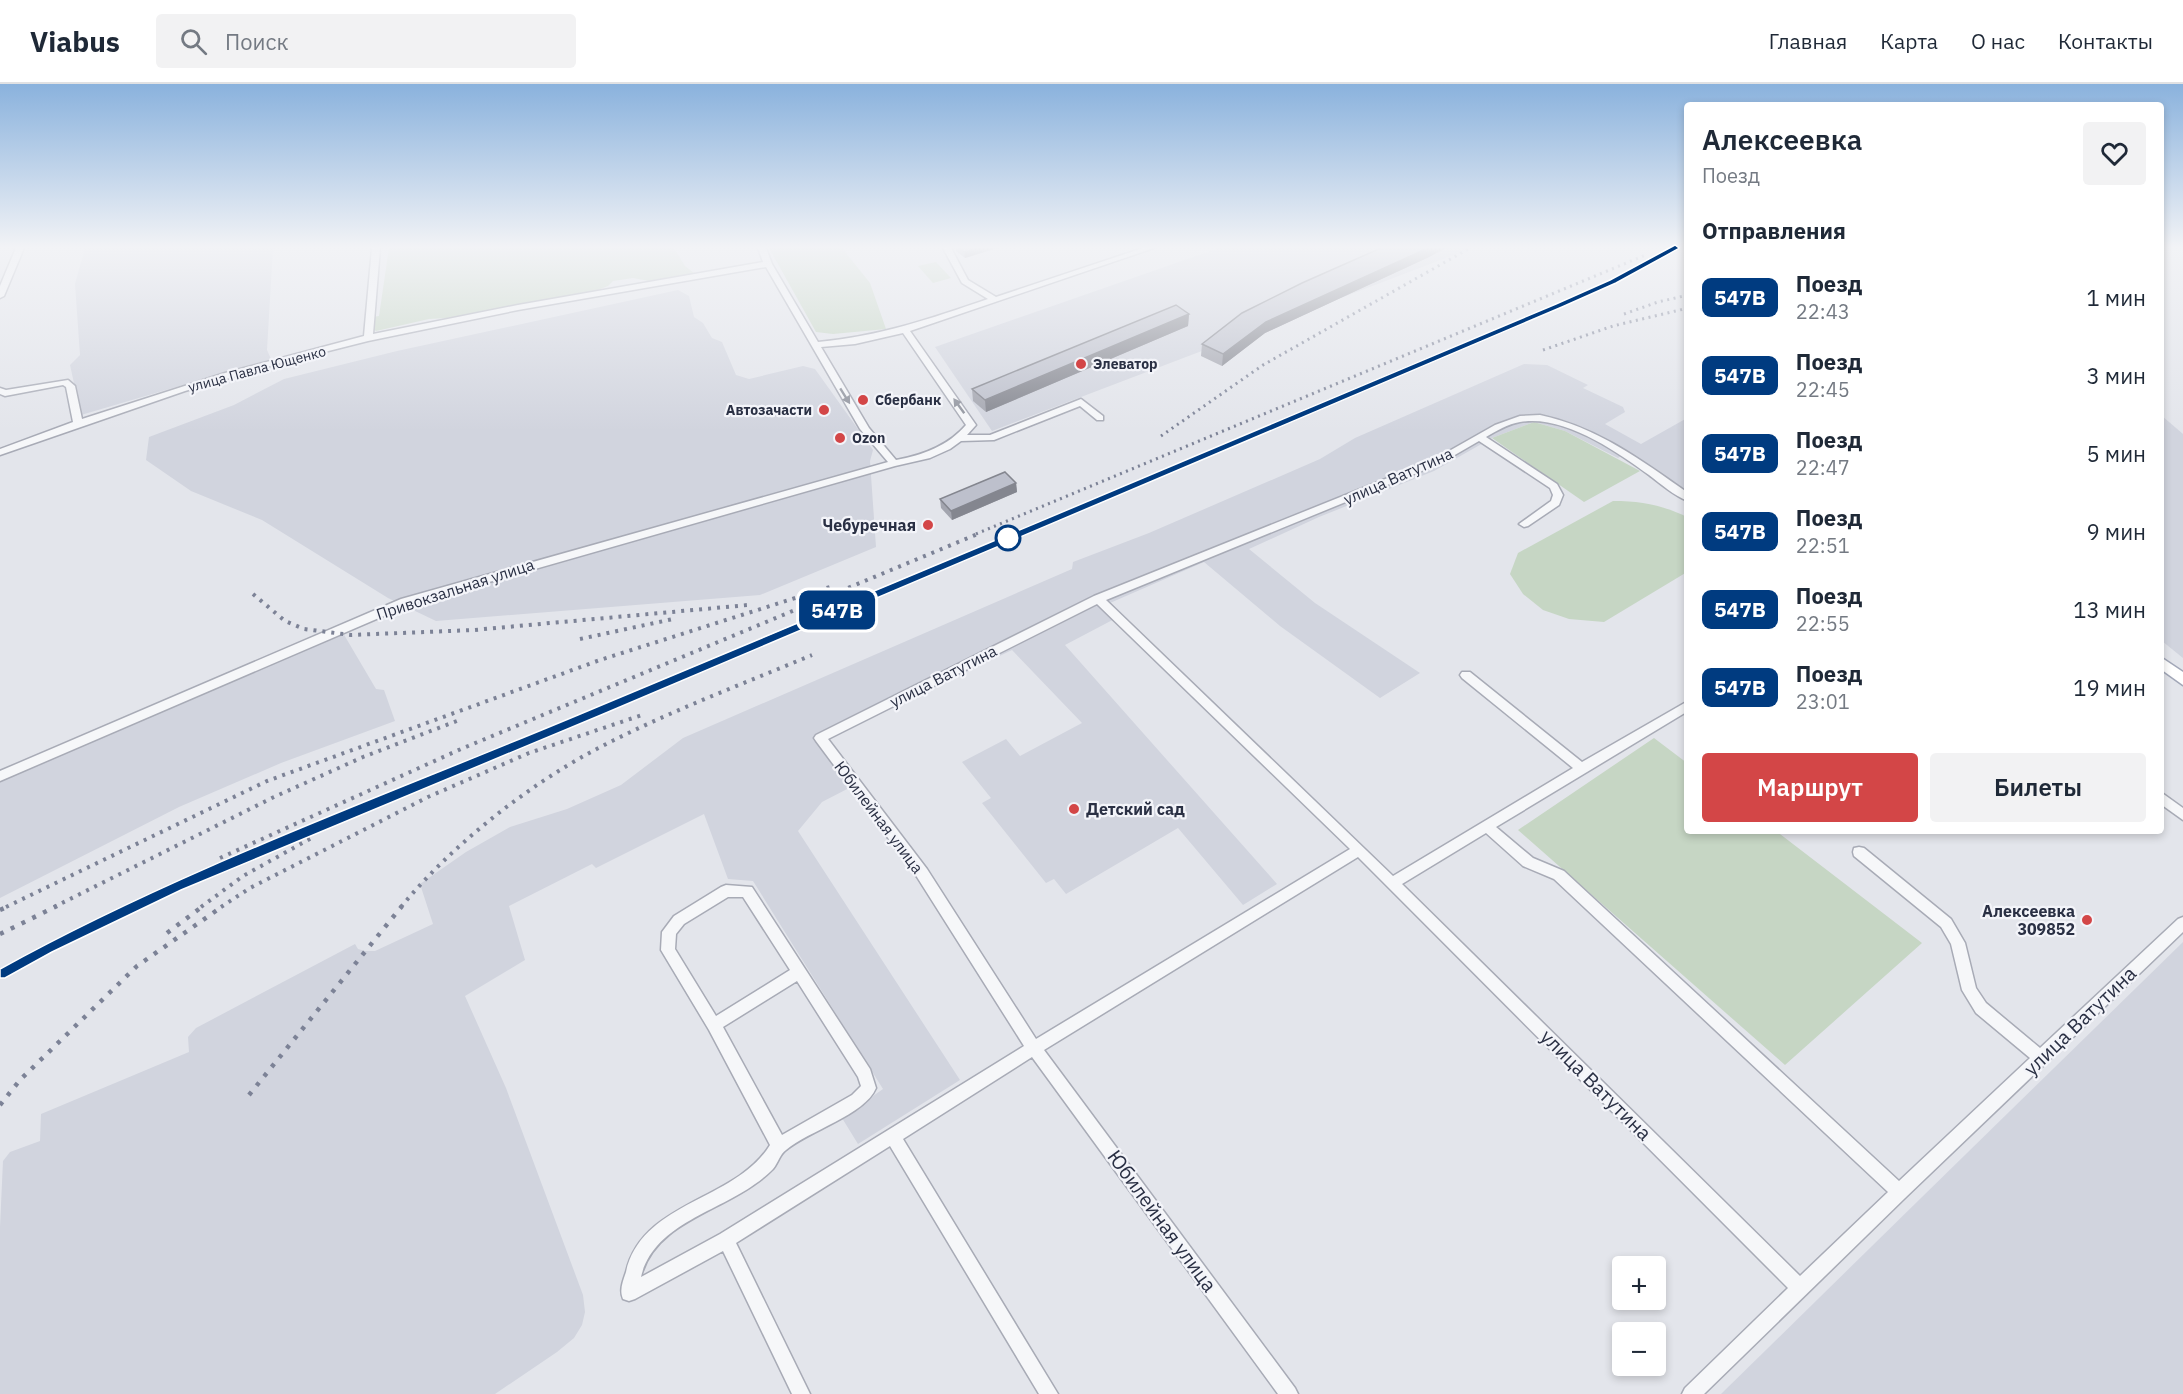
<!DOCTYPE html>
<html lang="ru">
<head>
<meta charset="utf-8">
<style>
	:root { --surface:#fff; --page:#f2f2f3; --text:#1f2937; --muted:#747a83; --line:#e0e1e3; --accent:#d34647 }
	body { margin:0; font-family:"IBM Plex Sans",sans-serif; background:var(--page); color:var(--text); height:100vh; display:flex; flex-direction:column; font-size:22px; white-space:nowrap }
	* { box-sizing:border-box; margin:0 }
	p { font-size:20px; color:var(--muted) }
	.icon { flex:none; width:33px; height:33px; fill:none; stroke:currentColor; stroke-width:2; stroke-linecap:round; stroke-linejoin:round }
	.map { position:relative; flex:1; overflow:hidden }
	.details { position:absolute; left:1684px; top:18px; width:480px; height:732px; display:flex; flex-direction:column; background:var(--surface); border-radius:6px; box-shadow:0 3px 9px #0003 }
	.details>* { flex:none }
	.badge { padding:0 12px; border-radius:9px; font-size:21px; line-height:39px }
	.buttons { position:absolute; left:1612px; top:1172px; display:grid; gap:12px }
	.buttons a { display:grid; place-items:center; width:54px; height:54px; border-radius:6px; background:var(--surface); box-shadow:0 3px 9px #0003; font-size:30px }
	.map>.badge { position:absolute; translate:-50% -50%; box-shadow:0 0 0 3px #fff }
	h2 { padding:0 18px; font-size:22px; line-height:54px }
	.round { display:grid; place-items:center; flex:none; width:63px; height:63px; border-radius:6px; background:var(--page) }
	.summary { display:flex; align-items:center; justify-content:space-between; height:102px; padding:0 18px }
	h1 { font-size:28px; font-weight:600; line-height:45px }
	.primary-button { display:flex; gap:12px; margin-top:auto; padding:12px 18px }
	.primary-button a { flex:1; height:69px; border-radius:6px; background:var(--accent); color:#fff; font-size:24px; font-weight:600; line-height:69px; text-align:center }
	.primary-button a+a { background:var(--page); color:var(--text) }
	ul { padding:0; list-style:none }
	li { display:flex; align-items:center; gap:18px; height:78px; padding:0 18px }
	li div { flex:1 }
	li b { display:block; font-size:22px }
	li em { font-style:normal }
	li .badge { min-width:66px; font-weight:700; text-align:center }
	header { display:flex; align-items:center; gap:36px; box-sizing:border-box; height:84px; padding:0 30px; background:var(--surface); border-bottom:2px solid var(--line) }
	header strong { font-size:28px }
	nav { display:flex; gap:33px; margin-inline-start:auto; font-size:21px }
	.search { width:420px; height:54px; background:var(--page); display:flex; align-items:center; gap:15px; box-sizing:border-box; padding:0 21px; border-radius:6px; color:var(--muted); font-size:22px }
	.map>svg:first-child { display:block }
	.built { fill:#d1d4de }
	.green { fill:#c6d6c4 }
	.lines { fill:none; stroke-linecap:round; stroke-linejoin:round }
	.minor-casing { stroke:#a8abb6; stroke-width:3 }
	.major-casing { stroke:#a2a7b8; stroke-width:3 }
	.minor { fill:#f6f7f9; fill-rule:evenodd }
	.major { fill:#fff; fill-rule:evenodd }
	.rail-far2 { stroke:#7c8296; stroke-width:3; stroke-dasharray:2 4.5; stroke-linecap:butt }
	.rail-far1 { stroke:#7c8296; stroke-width:4; stroke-dasharray:3 6; stroke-linecap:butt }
	.rail { stroke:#7c8296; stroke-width:4.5; stroke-dasharray:4 8; stroke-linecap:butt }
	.wall { fill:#a3a5af }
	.shaded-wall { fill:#84868f }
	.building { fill:#bdc0cc; stroke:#84868f; stroke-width:1.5 }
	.oneway { fill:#90949e }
	.line { fill:#003b80; stroke:#fff; stroke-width:1.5 }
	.poi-dot { fill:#d34647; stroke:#f3f4f9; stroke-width:2 }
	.stop-dot { fill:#fff; stroke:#003b80; stroke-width:3 }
	.labels { text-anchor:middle; stroke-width:4.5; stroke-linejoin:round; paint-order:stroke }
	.far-poi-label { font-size:14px; font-weight:bold; fill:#2a3044; stroke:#f3f4f9; text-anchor:start }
	.far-street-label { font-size:14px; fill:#2a3044; stroke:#f3f4f9 }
	.street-label { font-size:16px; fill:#2a3044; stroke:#f3f4f9 }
	.poi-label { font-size:16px; font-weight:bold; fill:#2a3044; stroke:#f3f4f9; text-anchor:end }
	.near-street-label { font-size:20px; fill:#2a3044; stroke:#f3f4f9 }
</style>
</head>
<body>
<header>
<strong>Viabus</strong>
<div class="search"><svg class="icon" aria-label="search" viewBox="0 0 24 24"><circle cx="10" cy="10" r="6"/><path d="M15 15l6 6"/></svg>Поиск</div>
<nav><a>Главная</a><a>Карта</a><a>О нас</a><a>Контакты</a></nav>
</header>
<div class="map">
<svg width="2183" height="1310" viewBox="0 0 2183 1310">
	<rect width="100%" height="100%" fill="#e3e5eb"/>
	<g class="built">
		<path d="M85 164H273L267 266 271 275 81 331 70 281 80 271 75 200Z"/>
		<path d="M1219 164H1472L992 347 935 263Z"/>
		<path d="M678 206 689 212 694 233 703 239 712 254 722 258 736 291 749 295 803 282 815 285 873 366 870 377 876 463 760 511 436 537 388 514 262 436 191 407 146 376 149 353 234 321 284 295 397 267Z"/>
		<path d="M1524 280 1547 281 1588 301 1583 304 1623 323 1625 328 1605 340 1641 360 1687 334V419L1622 371 1618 374 1565 347 1534 338 1492 354 1434 387 1319 433 1249 465 1315 519 1420 589 1380 614 1280 542 1204 478 1110 519 1122 531 1065 561 1277 800 1243 821 1178 744 1066 810 1054 795 1046 799 982 719 991 714 962 678 1006 655 1020 672 1082 639 1012 566 820 659 851 703 822 718 798 747 960 996 858 1060 842 1034 883 1005 753 797 728 795 704 730 596 784 592 780 509 822 525 876 465 912 506 1004 583 1211 585 1228 582 1241 574 1254 557 1268 495 1310H0V1143L3 1077 10 1068 40 1057 41 1030 189 968 188 953 196 944 355 860 358 865 365 867H375L433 840 420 800 466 768 510 743 567 725 621 701 683 654 1072 485 1073 478 1149 449 1320 375 1355 354Z"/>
		<path d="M2162 332 2183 350V574L2162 557Z"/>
		<path d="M343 549 376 605 384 606 395 637 281 679 179 723 0 814V696L73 663Z"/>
		<path d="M2183 858V1310H1721L1921 1114Z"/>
	</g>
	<g class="green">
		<path d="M389 164H674L685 182 694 189 649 197 633 194 613 197 608 202 595 207 447 234 429 235 376 247 373 245 372 233 379 232Z"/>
		<path d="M769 164H842L870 199 886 245 833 250 816 248Z"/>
		<path d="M936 178 951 194 933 199 918 182Z"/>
		<path d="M1534 338 1565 347 1640 387 1584 418 1492 354Z"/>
		<path d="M1613 417C1641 417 1662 421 1687 433V488L1604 538 1569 535 1543 526 1523 510 1510 490 1518 469Z"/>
		<path d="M1654 654 1687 679 1688 747H1776L1922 859 1785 981 1518 746Z"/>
	</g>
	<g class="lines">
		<g class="minor-casing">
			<g id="minor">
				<path d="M16 164H24L4 212 0 214V202Z"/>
				<path d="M372 164H380L373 250 518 221 763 178 758 164H766L772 180 818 258C881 252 929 235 988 215L962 199 943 164H951L968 196 996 213 1143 164H1154L910 247 976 341 967 351H990L1081 315 1103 332V336H1097L1080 322 994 356 961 357 950 365 930 374 895 382 409 521 0 697V687L401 515 888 378 860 345 766 183 518 226 368 257 277 280 185 307 0 371V365L73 338 66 303 63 301 5 312 0 310V304L6 306 68 296 75 302 82 335 225 289 364 252ZM903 249 966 341C948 362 923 371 896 376L869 344 821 263 855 260Z"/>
				<path d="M1540 331C1597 343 1641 376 1688 409V417C1674 412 1661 400 1649 391 1616 367 1563 330 1520 338 1508 340 1496 347 1486 353L1557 400 1563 411 1559 421 1528 442 1524 443 1519 440 1551 417 1553 411 1550 404 1479 357 1441 379 1106 516 1393 792 1573 684 1462 594 1460 591 1462 588H1470L1582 678 1688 617V627L1496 743 1533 774 1564 787 1899 1097 2030 974 1976 929 1962 906 1951 860 1941 843 1854 772 1853 768 1854 764 1859 763 1864 764 1951 835 1965 859 1976 904 1986 919 2040 964 2178 835 2183 833V848L1905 1114 1704 1310H1682L1685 1304 1788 1204 1358 773 1044 966 1295 1304 1298 1310H1278L1032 973 903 1055 1058 1310H1039L890 1062 736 1159 810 1310H792L723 1167 635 1215 629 1217 623 1215C619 1206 623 1197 626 1188 642 1117 736 1117 770 1061L709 946 661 866 662 848 674 832 721 803 726 801 752 803 870 985 876 1004C865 1031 808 1047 786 1066 780 1070 778 1079 773 1085 768 1090 761 1096 755 1100 717 1128 653 1141 641 1193L720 1150 1024 962 917 793 816 657 814 654 816 651 1094 512 1435 375 1495 341 1520 332ZM1097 520 1350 765 1036 955 927 785 828 655ZM1486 749 1523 782 1554 795 1888 1108 1800 1192 1402 800ZM728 813H743L790 886 716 932 675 865 676 850 684 840ZM797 897 858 993 861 1002 852 1011 782 1051 723 943Z"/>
				<path d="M2162 709 2183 724V736L2162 721Z"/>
			</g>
		</g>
		<g class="major-casing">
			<path id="major" d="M2162 574 2183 588V601L2162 586Z"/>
		</g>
		<use href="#minor" class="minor"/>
		<use href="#major" class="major"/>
		<g class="rail-far2">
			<path d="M1624 230 1658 218 1688 211"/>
			<path d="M1543 266 1613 242 1688 224"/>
			<path d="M1161 352 1263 281 1470 164"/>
			<path d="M976 450 1648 170"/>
			<path d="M1019 450 1613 198 1675 164"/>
		</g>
		<g class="rail-far1">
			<path d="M253 510 285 537 304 545 351 551 474 546 748 521"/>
			<path d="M580 555 673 535"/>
			<path d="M220 774 461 665 980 449"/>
			<path d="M6 823 267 697 600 576 833 502"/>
			<path d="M54 823 274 713 363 673 462 635"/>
			<path d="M132 823 286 755 577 636 1023 449"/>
			<path d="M201 823 243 792 315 752"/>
			<path d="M221 823 250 804 428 713 529 669 645 630"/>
			<path d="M401 823C450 763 523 705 591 668 662 630 738 602 812 571"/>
		</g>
		<g class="rail">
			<path d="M0 826 9 822"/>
			<path d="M167 849 203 822"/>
			<path d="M0 850 57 822"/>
			<path d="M0 890 135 822"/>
			<path d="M249 1011 402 822"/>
			<path d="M0 1021 20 996 137 882 223 822"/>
		</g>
	</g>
	<g class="wall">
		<path d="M956 164H997L965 174 956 167Z"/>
		<path d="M1381 164H1446L1429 173 1265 249 1222 282 1201 272 1202 260Z"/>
		<path d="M1189 230 1188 242 986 328 973 317 972 305Z"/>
		<path d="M1016 399 1017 408 952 436 941 424 940 415Z"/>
	</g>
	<g class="shaded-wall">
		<path d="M979 164H997L965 174 964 168Z"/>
		<path d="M1428 164H1446L1429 173 1265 249 1222 282 1223 270 1266 238Z"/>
		<path d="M1189 230 1188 242 986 328 985 316Z"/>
		<path d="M1016 399 1017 408 952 436 951 427Z"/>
	</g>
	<g class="building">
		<path d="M959 164H979L964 168Z"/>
		<path d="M1381 164H1428L1266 238 1223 270 1202 260 1242 229 1302 199Z"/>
		<path d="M1176 221 1189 230 985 316 972 305Z"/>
		<path d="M1005 388 1016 399 951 427 940 415Z"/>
	</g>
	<defs><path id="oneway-solid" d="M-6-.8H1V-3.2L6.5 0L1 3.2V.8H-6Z" transform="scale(1.5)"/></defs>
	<g class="oneway">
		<use href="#oneway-solid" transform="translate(845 312) rotate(58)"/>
		<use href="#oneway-solid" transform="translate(959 322) rotate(-126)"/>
	</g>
	<linearGradient id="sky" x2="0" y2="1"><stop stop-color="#8ab2dd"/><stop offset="0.47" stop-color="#f2f3f6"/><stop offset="1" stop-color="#f2f3f6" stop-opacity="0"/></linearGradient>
	<rect width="2183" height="347" fill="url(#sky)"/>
	<path class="line" d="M1675 161 1679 164 1678 165 1616 199 1562 223 601 631 181 806 52 868 5 894H0V885C188 781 396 708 597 623 917 490 1237 354 1556 220L1610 196Z"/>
	<g class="poi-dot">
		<circle cx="1081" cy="280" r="6"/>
		<circle cx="863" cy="316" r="6"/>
		<circle cx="824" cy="326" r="6"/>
		<circle cx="840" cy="354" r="6"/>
		<circle cx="928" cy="441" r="6"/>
		<circle cx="1074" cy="725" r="6"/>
		<circle cx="2087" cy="836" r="6"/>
	</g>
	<circle class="stop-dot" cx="1008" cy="454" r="12"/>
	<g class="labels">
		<g class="far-poi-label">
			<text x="1093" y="285">Элеватор</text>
			<text x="875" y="321">Сбербанк</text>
			<text x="812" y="331" text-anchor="end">Автозачасти</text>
			<text x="852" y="359">Ozon</text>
		</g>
		<g class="far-street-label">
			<text transform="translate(257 285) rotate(-15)" y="5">улица Павла Ющенко</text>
		</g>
		<g class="street-label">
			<text transform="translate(1398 392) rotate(-24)" y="6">улица Ватутина</text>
			<text transform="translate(455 505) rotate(-18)" y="6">Привокзальная улица</text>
			<text transform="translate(943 592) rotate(-27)" y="6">улица Ватутина</text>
			<text transform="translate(879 733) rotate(53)" y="6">Юбилейная улица</text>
		</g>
		<g class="poi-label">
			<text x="916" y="447">Чебуречная</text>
			<text x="1086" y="731" text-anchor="start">Детский сад</text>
			<text x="2075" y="833">Алексеевка<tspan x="2075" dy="18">309852</tspan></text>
		</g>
		<g class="near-street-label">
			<text transform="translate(2080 937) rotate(-44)" y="7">улица Ватутина</text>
			<text transform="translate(1596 1001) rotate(45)" y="7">улица Ватутина</text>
			<text transform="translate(1162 1137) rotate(54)" y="7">Юбилейная улица</text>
		</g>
	</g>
</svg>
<div class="buttons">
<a>+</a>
<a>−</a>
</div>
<b class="badge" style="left:837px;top:526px;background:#003b80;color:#fff">547В</b>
<section class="details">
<div class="summary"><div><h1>Алексеевка</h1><p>Поезд</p></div><a class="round"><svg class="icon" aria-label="heart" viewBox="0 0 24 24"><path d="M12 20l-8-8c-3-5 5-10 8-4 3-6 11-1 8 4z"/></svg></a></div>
<h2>Отправления</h2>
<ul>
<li><span class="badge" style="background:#003b80;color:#fff">547В</span><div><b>Поезд</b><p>22:43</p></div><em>1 мин</em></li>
<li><span class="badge" style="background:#003b80;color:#fff">547В</span><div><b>Поезд</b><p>22:45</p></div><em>3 мин</em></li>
<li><span class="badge" style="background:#003b80;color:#fff">547В</span><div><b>Поезд</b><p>22:47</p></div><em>5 мин</em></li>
<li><span class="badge" style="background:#003b80;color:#fff">547В</span><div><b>Поезд</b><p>22:51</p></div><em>9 мин</em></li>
<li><span class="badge" style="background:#003b80;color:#fff">547В</span><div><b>Поезд</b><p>22:55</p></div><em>13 мин</em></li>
<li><span class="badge" style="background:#003b80;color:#fff">547В</span><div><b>Поезд</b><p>23:01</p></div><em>19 мин</em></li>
</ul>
<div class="primary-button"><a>Маршрут</a><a>Билеты</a></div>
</section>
</div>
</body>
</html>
